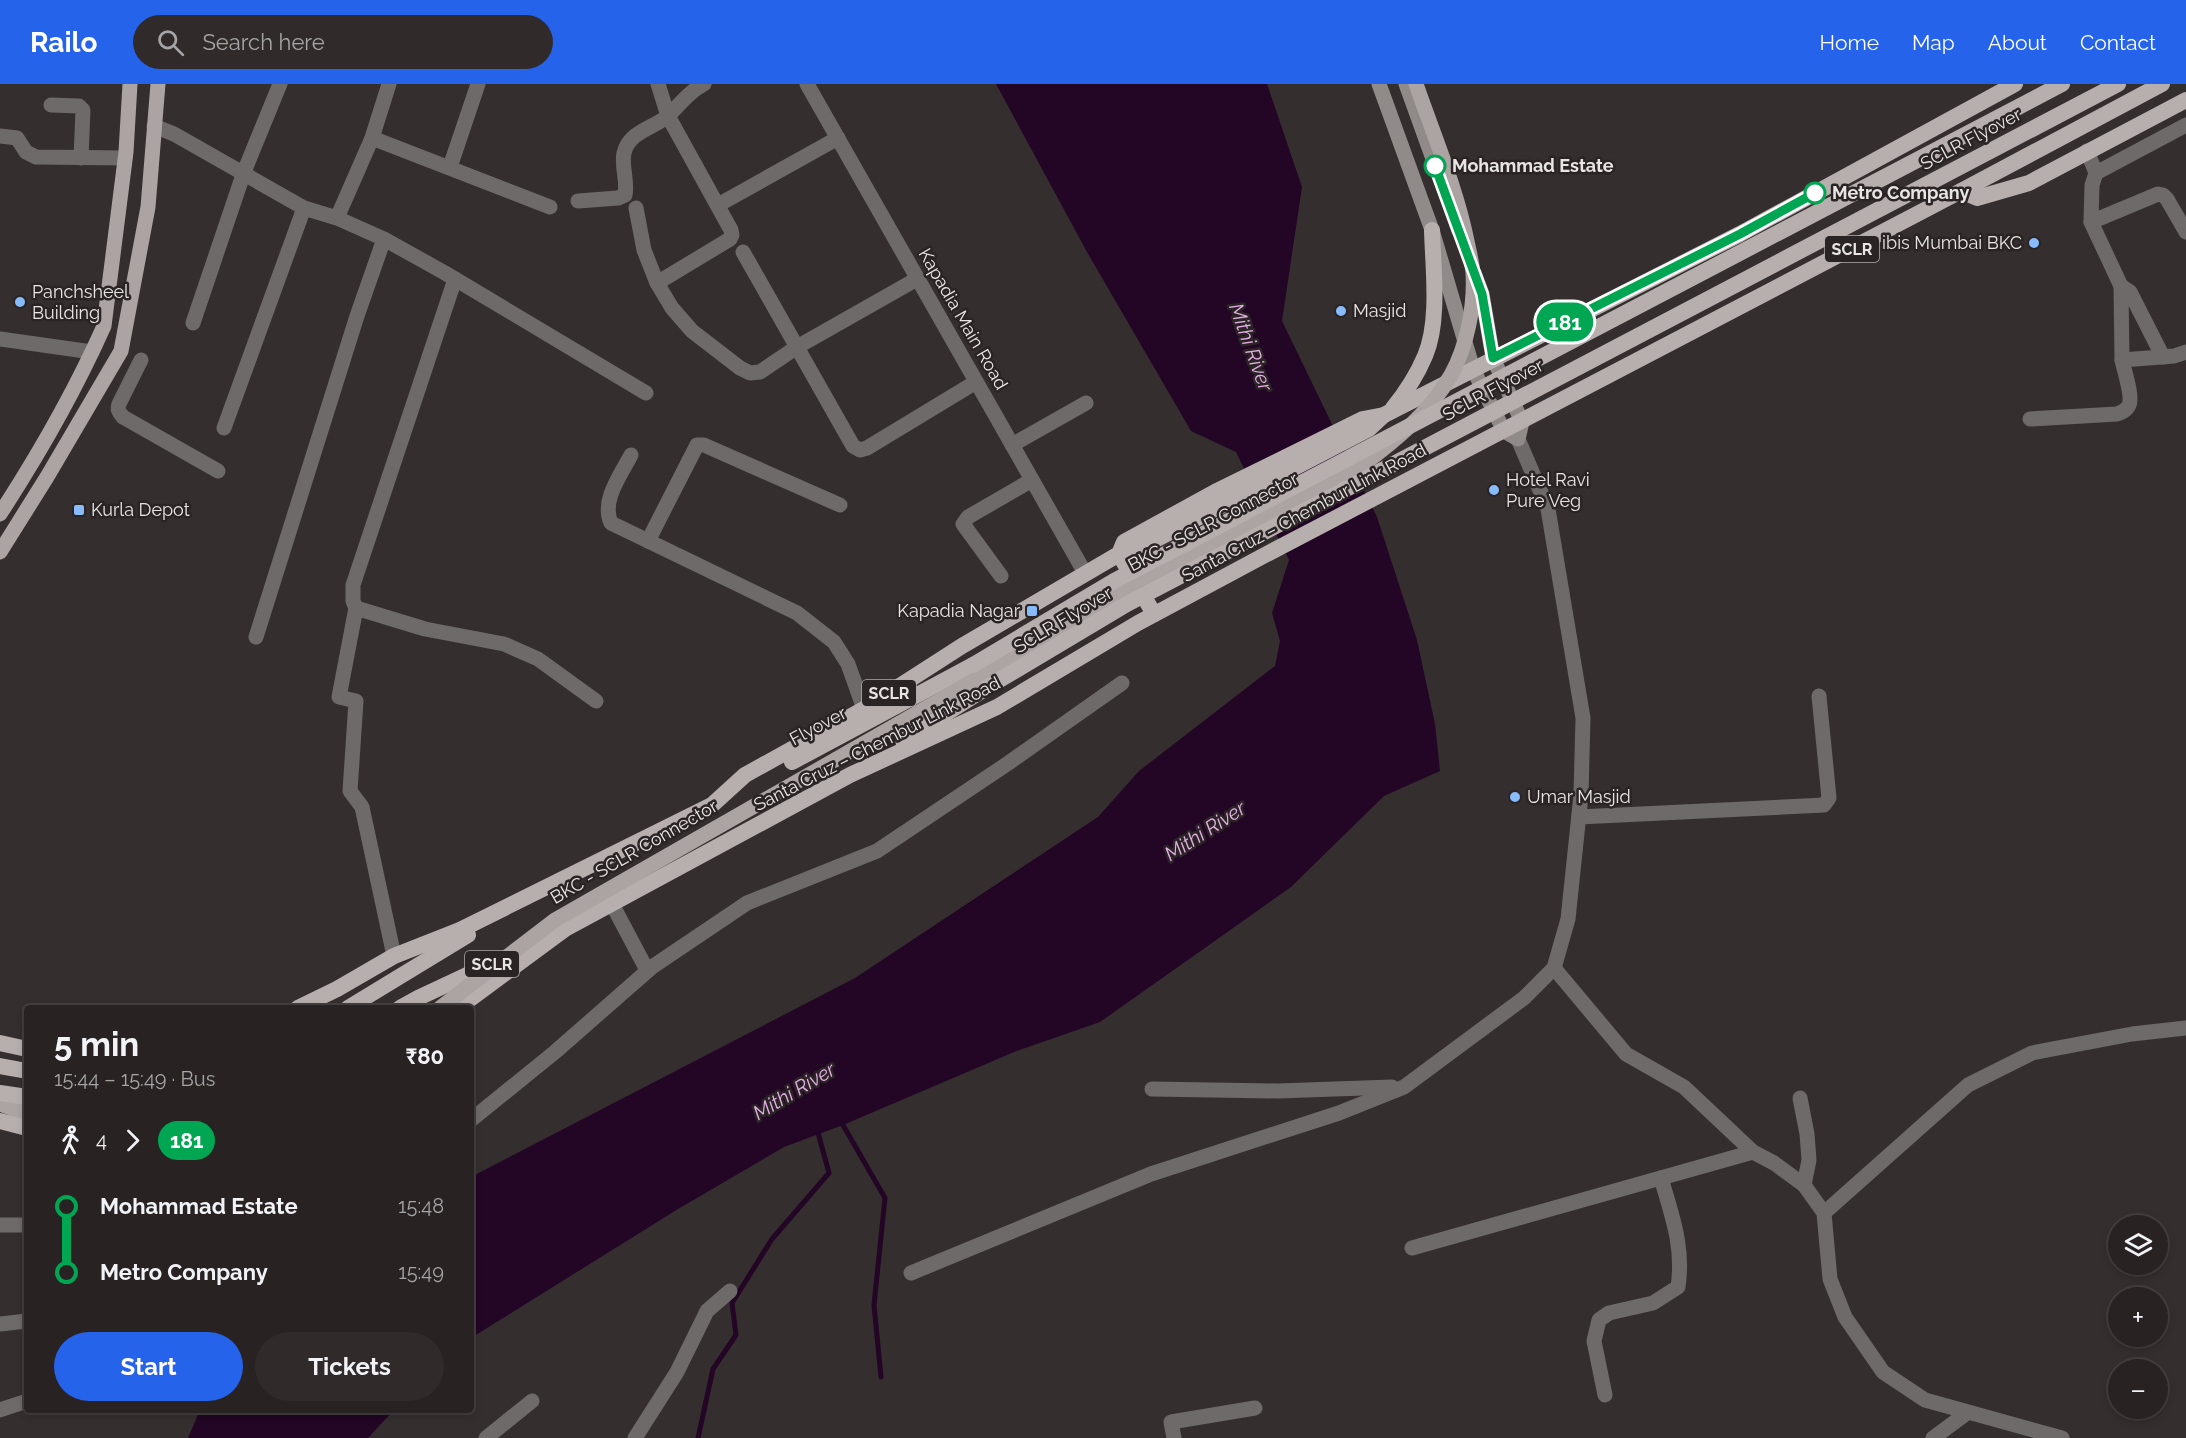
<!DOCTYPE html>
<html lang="en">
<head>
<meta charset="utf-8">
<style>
	:root { --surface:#282223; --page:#302a2b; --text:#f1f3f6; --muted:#a5a4a6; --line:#443f41; --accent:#2563eb }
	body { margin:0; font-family:Raleway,sans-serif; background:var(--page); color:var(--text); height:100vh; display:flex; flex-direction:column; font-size:22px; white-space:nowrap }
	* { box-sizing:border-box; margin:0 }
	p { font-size:20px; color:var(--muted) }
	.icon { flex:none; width:33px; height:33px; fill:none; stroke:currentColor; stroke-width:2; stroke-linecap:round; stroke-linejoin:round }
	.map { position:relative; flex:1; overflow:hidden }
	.side { position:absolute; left:24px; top:921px; width:450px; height:408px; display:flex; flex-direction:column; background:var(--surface); border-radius:6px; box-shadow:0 3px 9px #0003,0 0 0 2px var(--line) }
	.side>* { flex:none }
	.badge { padding:0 12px; border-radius:20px; font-size:21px; line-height:39px }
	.controls { position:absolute; left:2108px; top:1131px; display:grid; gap:12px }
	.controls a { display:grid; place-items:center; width:60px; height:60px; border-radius:50%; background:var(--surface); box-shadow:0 3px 9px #0003,0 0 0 2px var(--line); font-size:30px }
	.map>.badge { position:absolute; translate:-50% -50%; box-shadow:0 0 0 3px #fff }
	.legs { display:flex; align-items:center; gap:9px; height:66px; padding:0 30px; font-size:20px }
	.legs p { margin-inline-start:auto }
	.head { display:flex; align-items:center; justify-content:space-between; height:102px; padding:0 30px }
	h1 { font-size:33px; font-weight:700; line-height:45px }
	.button { display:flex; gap:12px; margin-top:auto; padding:12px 30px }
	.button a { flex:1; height:69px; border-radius:36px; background:var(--accent); color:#fff; font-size:24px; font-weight:700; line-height:69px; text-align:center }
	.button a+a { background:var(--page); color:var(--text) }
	ul { padding:0 30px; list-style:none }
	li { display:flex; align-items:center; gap:21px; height:66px; font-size:22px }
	li i { display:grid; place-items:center; width:9px; height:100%; margin:0 8px; background:currentColor }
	li i::after { content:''; width:15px; height:15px; margin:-8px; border:4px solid; border-radius:50%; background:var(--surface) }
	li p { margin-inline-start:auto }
	li:first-child i { background:linear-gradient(#0000 50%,currentColor 0) }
	li:last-child i { background:linear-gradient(currentColor 50%,#0000 0) }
	header { display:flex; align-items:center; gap:36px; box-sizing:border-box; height:84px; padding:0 30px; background:var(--accent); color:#fff }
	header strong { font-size:28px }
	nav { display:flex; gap:33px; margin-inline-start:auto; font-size:21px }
	.search { width:420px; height:54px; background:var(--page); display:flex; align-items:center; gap:15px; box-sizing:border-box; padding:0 21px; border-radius:33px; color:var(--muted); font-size:22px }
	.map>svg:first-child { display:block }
	.water { fill:#230525 }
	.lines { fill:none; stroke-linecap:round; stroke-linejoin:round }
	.stream { stroke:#230525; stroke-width:5 }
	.minor { stroke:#6e6a69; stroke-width:15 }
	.secondary { stroke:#908b89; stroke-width:15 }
	.primary { stroke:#aba4a2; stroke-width:15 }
	.trunk { stroke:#b7afad; stroke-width:16 }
	.primary-bridge { stroke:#aba4a2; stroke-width:15 }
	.trunk-bridge { stroke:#b7afad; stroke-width:16 }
	.line-1-casing { stroke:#fff; stroke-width:14 }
	.line-1 { stroke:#00a651; stroke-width:9 }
	.stop-1-dot { fill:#fff; stroke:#00a651; stroke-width:3 }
	.poi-dot { fill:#87bbfc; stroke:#2b2425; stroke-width:2 }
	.labels { text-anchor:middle; stroke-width:5; stroke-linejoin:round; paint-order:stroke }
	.shield { fill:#2b2425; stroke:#b0abab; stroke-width:1.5 }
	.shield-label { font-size:16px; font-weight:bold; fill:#e9e5e5 }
	.street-label { font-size:18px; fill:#e9e5e5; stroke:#2b2425 }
	.stop-label { font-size:18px; font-weight:bold; fill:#e9e5e5; stroke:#2b2425; text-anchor:start }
	.poi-label { font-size:18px; fill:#e9e5e5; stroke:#2b2425; text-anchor:start }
	.water-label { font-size:20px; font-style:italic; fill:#e7afea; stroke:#2b2425 }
</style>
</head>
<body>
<header>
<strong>Railo</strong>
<div class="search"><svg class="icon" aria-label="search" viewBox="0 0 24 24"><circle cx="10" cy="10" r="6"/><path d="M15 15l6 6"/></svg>Search here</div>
<nav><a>Home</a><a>Map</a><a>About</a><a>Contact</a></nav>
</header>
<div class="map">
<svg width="2186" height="1354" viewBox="0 0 2186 1354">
	<rect width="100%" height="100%" fill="#352e2f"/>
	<g class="water">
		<path d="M996 0H1267L1302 103 1282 237 1377 433 1417 556 1435 640 1440 687 1384 712 1291 803 1100 938 1014 968 843 1041 784 1063 678 1125 471 1254V1093L855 894 1098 733 1139 687 1275 582 1280 557 1272 529 1289 476 1236 368 1191 347 1087 168Z"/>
		<path d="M200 1326H394L368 1354H188Z"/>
	</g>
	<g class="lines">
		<g class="stream">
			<path d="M839 1038 843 1041 885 1114 874 1221 881 1293"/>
			<path d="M698 1354 713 1285 736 1251 732 1219 772 1155 829 1089 817 1045"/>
		</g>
		<g class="minor">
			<path d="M807 0 1085 489"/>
			<path d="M51 21 79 22 83 26 81 74"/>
			<path d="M154 42 174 50 304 124 337 134 384 155 445 189 646 309"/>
			<path d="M0 52 17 54 26 68 36 73 125 74"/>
			<path d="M372 54 550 123"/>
			<path d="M2087 67 2096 89 2092 101 2091 138 2121 202 2122 276"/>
			<path d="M450 83 478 0"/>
			<path d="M2096 89 2186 41"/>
			<path d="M578 117 618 114 625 111C628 97 621 82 624 69 629 47 655 44 669 31 681 19 689 8 704 0"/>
			<path d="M718 121 838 54"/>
			<path d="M636 124 644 166 657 199 672 224 692 247 740 284 750 289 760 288 797 263 917 195"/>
			<path d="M337 134 372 54 389 0"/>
			<path d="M2091 138 2158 110 2163 111 2167 115 2186 148"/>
			<path d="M743 168 853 362 860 366 867 364 976 298"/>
			<path d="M455 195 353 501V517L356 524 425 545 504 560 538 575 596 617"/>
			<path d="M657 199 730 155 732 151 731 146 668 32 658 0"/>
			<path d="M2121 202 2130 208 2163 273"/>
			<path d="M193 239 244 88 280 0"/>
			<path d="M0 255 92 268"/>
			<path d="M141 276 119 320C117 326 119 328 123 333L218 387"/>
			<path d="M2030 335 2117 330C2122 328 2127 326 2129 321 2133 312 2124 286 2122 276L2174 272 2186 268"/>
			<path d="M224 344 304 124"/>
			<path d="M1012 361 1086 319"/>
			<path d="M631 371C620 392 601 417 611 439L797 529 834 558 848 580 864 625"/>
			<path d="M648 457 697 361H704L840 421"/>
			<path d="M1001 492 963 440 968 433 1032 396"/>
			<path d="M356 524 339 613 356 617 350 707 362 723 394 872"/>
			<path d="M256 553 357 232 384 155"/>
			<path d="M1579 733 1824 721 1829 714 1819 612"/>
			<path d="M612 820 647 886"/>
			<path d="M1554 884 1626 970 1684 1003 1753 1068 1774 1079 1804 1101 1824 1129 1830 1195 1845 1233 1883 1288 1925 1316 2062 1354"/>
			<path d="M1152 1005 1278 1007 1392 1003"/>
			<path d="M1800 1014 1807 1050 1809 1076 1804 1101"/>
			<path d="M471 1036 555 968 652 883 747 819 877 767 1007 680 1122 599"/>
			<path d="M1824 1129 1968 1001 2032 969 2132 950 2186 944"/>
			<path d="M0 1141H27"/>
			<path d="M1412 1164 1753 1068"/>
			<path d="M911 1189 1151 1090 1339 1029 1404 1003 1524 914 1554 884 1568 835 1581 711 1583 634 1548 425 1518 355"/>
			<path d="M0 1240 27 1237"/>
			<path d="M1605 1311 1594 1257 1599 1236 1609 1229 1653 1219 1678 1203C1684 1163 1672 1132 1661 1094"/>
			<path d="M0 1326 27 1317"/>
			<path d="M486 1354 532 1317"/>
			<path d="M635 1354 677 1288 707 1227 730 1207"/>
			<path d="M1174 1354 1171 1338 1255 1324"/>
			<path d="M1933 1354 1967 1329"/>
		</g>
		<g class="secondary">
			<path d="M1379 0 1432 146 1473 285 1504 347 1518 355 1522 338 1493 274 1482 210 1474 189"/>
			<path d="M1406 0 1459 147"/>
		</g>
		<g class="primary">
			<path d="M0 430C39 370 75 307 104 242L126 68 130 0"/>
			<path d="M0 468 47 393 121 267 148 123 158 0"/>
			<path d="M0 1020 27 1030"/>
		</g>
		<g class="trunk">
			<path d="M1961 107 2162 0"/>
			<path d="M1393 324C1406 308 1417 291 1425 272 1440 237 1433 184 1432 146"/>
			<path d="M1154 530 1119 470 1132 468 1369 345 1384 331"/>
			<path d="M903 657 986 604"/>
			<path d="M792 678 973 581"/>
			<path d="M298 924 337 905 394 872 460 846 712 721 745 691 864 625 962 562 1119 470 1124 458 1215 408 1363 335 1384 331 1740 150 2015 0"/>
			<path d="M348 924 468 851"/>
			<path d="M400 924 418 914 497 877"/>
			<path d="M458 924 565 845 850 691 997 623 1138 539 1265 471 1961 107 1977 114 2029 99 2186 16"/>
			<path d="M0 959 27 965"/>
			<path d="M0 982 27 987"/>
			<path d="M0 1009 27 1013"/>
			<path d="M0 1037 27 1044"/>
		</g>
		<path class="primary-bridge" d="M440 924 555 836 980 593 1120 509 1361 382C1395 357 1430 328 1451 291 1467 262 1475 222 1473 189 1472 178 1469 167 1467 157 1456 103 1434 52 1416 0"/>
		<g class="trunk-bridge">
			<path d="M973 581 1114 497 2062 0"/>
			<path d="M986 604 1127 520 2118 0"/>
		</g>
	</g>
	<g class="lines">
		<g class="line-1-casing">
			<path id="line-1" d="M1435 82 1482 210 1493 274 1740 150 1815 109"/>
		</g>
		<use href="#line-1" class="line-1"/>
	</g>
	<g class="stop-1-dot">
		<circle cx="1435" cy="82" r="10"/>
		<circle cx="1815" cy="109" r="10"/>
	</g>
	<g class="poi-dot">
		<circle cx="2034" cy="159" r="6"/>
		<circle cx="20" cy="218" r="6"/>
		<circle cx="1341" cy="227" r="6"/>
		<circle cx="1494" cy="406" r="6"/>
		<rect x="73" y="420" width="12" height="12" rx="3"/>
		<rect x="1026" y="521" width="12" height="12" rx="3"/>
		<circle cx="1515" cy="713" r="6"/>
	</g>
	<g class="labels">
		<g class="shield">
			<rect x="1825" y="152" width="54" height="26" rx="4.5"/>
			<rect x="862" y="596" width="54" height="26" rx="4.5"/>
			<rect x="465" y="867" width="54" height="26" rx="4.5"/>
		</g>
		<g class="shield-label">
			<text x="1852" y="171">SCLR</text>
			<text x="889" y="615">SCLR</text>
			<text x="492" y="886">SCLR</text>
		</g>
		<g class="street-label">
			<text transform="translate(1971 55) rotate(-28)" y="6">SCLR Flyover</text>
			<text transform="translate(963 235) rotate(60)" y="6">Kapadia Main Road</text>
			<text transform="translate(1493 306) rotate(-28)" y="6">SCLR Flyover</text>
			<text transform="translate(1304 429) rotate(-28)" y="6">Santa Cruz – Chembur Link Road</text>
			<text transform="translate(1213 438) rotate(-28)" y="6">BKC - SCLR Connector</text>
			<text transform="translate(1063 536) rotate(-31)" y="6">SCLR Flyover</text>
			<text transform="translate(818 642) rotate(-28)" y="6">Flyover</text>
			<text transform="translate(877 660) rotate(-27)" y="6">Santa Cruz – Chembur Link Road</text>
			<text transform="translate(634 768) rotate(-30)" y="6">BKC - SCLR Connector</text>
		</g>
		<g class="stop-label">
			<text x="1452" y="88">Mohammad Estate</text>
			<text x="1832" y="115">Metro Company</text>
		</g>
		<g class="poi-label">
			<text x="2022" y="165" text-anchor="end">ibis Mumbai BKC</text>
			<text x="32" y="214">Panchsheel<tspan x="32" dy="21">Building</tspan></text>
			<text x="1353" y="233">Masjid</text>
			<text x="1506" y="402">Hotel Ravi<tspan x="1506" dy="21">Pure Veg</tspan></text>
			<text x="91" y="432">Kurla Depot</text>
			<text x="1020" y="533" text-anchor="end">Kapadia Nagar</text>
			<text x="1527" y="719">Umar Masjid</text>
		</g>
		<g class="water-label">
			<text transform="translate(1251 263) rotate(70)" y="7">Mithi River</text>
			<text transform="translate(1205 747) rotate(-33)" y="7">Mithi River</text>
			<text transform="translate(794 1007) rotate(-31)" y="7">Mithi River</text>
		</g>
	</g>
</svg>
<div class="controls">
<a><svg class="icon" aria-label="layers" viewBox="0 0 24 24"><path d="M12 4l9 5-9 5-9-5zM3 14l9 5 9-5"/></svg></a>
<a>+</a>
<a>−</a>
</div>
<b class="badge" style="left:1565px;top:238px;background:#00a651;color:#fff">181</b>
<section class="side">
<div class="head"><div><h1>5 min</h1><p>15:44 – 15:49 · Bus</p></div><b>₹80</b></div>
<div class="legs"><svg class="icon" aria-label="walk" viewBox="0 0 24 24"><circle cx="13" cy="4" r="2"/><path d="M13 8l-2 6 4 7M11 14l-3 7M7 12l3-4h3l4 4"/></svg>4<svg class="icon" aria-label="forward" viewBox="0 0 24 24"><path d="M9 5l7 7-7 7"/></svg><b class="badge" style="background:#00a651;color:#fff">181</b></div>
<ul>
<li><i style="color:#00a651"></i><b>Mohammad Estate</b><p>15:48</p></li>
<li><i style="color:#00a651"></i><b>Metro Company</b><p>15:49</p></li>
</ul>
<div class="button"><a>Start</a><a>Tickets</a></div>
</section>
</div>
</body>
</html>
